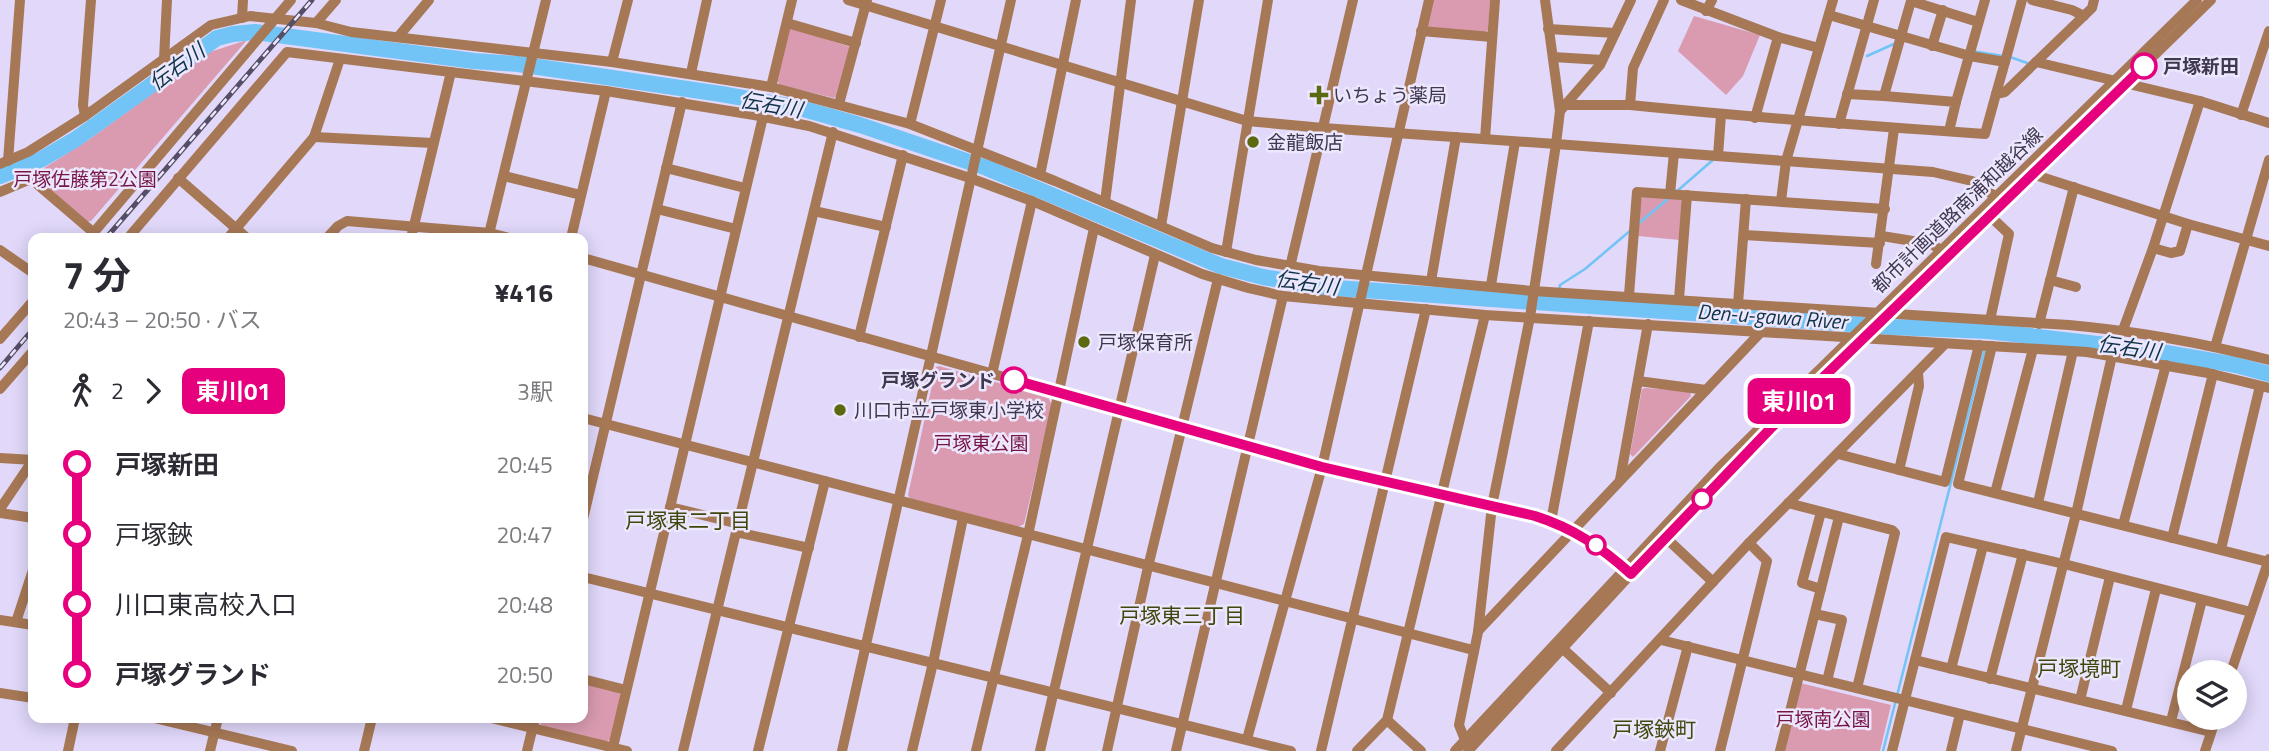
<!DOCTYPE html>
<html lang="ja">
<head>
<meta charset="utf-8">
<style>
	:root { --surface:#fff; --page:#f2f2f3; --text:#2b2b33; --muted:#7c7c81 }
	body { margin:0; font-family:"Titillium Web","Noto Sans JP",sans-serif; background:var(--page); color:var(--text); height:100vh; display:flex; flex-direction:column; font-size:26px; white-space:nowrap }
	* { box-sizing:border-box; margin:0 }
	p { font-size:23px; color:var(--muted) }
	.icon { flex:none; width:38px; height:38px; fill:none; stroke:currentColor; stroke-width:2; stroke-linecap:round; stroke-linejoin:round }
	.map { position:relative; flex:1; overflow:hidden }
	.side { position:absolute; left:28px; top:233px; width:560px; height:490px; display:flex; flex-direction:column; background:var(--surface); border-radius:14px; box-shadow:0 4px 18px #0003 }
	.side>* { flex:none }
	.badge { padding:0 14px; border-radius:10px; font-size:24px; line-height:46px }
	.fabs { position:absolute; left:2177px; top:660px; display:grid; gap:14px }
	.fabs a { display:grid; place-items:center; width:70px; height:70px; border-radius:50%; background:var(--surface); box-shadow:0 4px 18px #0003; font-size:35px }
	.map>.badge { position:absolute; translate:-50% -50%; box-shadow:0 0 0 4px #fff }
	.legs { display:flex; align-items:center; gap:10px; height:77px; padding:0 35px; font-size:23px }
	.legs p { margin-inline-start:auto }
	.head { display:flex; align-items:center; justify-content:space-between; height:119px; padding:0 35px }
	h1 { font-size:38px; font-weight:700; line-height:52px }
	ul { padding:0 35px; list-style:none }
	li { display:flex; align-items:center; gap:24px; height:70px; font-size:26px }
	li i { display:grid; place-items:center; width:10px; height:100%; margin:0 9px; background:currentColor }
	li i::after { content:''; width:18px; height:18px; margin:-9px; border:5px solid; border-radius:50%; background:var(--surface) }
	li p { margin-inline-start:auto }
	li:first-child i { background:linear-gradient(#0000 50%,currentColor 0) }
	li:last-child i { background:linear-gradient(currentColor 50%,#0000 0) }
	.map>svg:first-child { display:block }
	.green { fill:#da9bb0 }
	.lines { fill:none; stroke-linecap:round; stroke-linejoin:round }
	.stream { stroke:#73c4f6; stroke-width:2.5 }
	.river { stroke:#73c4f6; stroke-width:16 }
	.minor { stroke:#a67856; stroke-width:10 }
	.rail-casing { stroke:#564e67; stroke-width:5 }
	.rail { stroke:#ede7fe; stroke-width:2.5; stroke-dasharray:8; stroke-linecap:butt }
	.line-1-casing { stroke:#fff; stroke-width:16 }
	.line-1 { stroke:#e6007e; stroke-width:10 }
	.stop-1-dot { fill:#fff; stroke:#e6007e; stroke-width:3.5 }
	.poi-dot { fill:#5d690f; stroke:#ede7fe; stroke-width:2.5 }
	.labels { text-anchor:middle; stroke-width:5; stroke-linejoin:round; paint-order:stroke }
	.stop-label { font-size:19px; font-weight:bold; fill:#3f384f; stroke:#ede7fe; text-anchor:start }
	.poi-label { font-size:19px; fill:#3f384f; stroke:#ede7fe; text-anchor:start }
	.park-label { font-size:19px; fill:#771544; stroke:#ede7fe }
	.street-label { font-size:19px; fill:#3f384f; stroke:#ede7fe }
	.water-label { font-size:21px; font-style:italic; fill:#0f3448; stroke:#ede7fe }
	.neighbourhood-label { font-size:21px; fill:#40480d; stroke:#ede7fe }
</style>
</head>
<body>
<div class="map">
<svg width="2269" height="751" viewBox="0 0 2269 751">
	<rect width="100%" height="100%" fill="#e1d8fa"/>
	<g class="green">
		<path d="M1433 0H1490L1488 30 1484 33 1426 28Z"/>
		<path d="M1694 16 1760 35 1743 76 1726 95 1678 51Z"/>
		<path d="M791 28 850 47 839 94 834 98 780 85 776 80 789 29Z"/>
		<path d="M247 40 91 221 86 222 33 175 87 141 210 52Z"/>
		<path d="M1645 195 1679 198 1683 202 1680 240 1638 236 1640 200Z"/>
		<path d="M939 366 1048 397 1052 405 1024 524 1018 527 910 499 908 495 936 367Z"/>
		<path d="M1645 388 1690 391 1691 396 1633 457 1630 454 1642 389Z"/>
		<path d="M583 682 618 690 621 696 610 740 605 742 543 726 537 721 538 718H583Z"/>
		<path d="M1800 683 1891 705 1880 751H1783Z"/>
	</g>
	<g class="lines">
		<g class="stream">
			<path d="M1972 51 2003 56"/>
			<path d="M1867 56 1896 43"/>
			<path d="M2010 57 2030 64"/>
			<path d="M88 131 90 135"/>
			<path d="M1676 192 1714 159"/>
			<path d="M1639 223 1669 198"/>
			<path d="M1559 290 1560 285 1585 269 1631 230"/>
			<path d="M1987 338 1988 331"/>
			<path d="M1883 751 1985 348"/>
		</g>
		<path class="river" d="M0 176 42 159 76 139 217 38 233 34 255 32 474 61 518 64 721 94 800 108 860 125 987 168 1221 266 1263 277 1321 287 1891 327 1988 331 2149 350 2236 365 2269 374"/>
		<g class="minor">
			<path d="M848 0 1247 121 1323 128 1556 144 1530 317 1492 506 1478 632 1459 725 1465 740"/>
			<path d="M1545 0 1560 111"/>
			<path d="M1631 0 1600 65 1560 111 1556 144 1933 172 1972 181 1998 198"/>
			<path d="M1681 0 1778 37 1819 48"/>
			<path d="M2032 0 2072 10 2084 16"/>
			<path d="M1706 11 1712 0"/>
			<path d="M1829 15 1901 36 1911 1 1978 22"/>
			<path d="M242 18 243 0"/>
			<path d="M316 23 336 0"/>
			<path d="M787 23 856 43"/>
			<path d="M1548 29 1615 33"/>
			<path d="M1421 31 1492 37"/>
			<path d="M398 37 429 0"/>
			<path d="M1932 46 1943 10"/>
			<path d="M1553 57 1602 60"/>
			<path d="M164 59 167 0"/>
			<path d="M612 62 628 0"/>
			<path d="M2005 62 2022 0"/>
			<path d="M2036 62 2092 8 2094 0"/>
			<path d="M691 73 707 0"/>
			<path d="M771 87 792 0"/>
			<path d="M1847 94 1884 96 1901 36 1970 56 2005 62 1996 94"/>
			<path d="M1884 96 1956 102 1949 131"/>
			<path d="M1956 102 1985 0"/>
			<path d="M839 104 867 0"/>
			<path d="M1566 105H1630L1633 68 1664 0"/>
			<path d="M1630 105C1748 117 1867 126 1985 134L1996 94 2005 92 2036 62 2200 101 2269 123"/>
			<path d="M2241 115 2269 31"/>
			<path d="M85 116 83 105 91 0"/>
			<path d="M1755 118 1778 37"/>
			<path d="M910 124 941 0"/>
			<path d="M1839 124 1874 0"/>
			<path d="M314 137 433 143"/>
			<path d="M1485 139 1495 0"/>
			<path d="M1718 156 1721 115"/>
			<path d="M8 161 20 0"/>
			<path d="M0 164 28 152 85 116 211 25 250 16 316 23 351 32 612 62 771 87 910 124 1055 181 1212 248 1256 260 1319 271 1533 291 2069 325C2136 331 2203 343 2269 360"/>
			<path d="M666 168 745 188"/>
			<path d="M2032 174 2188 224 2269 246"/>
			<path d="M1040 175 1076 0"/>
			<path d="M504 176 581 195"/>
			<path d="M178 178 247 238"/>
			<path d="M0 192 31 179 94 233"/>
			<path d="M1670 194 1674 153"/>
			<path d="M1781 201 1786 161 1833 0"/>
			<path d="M1105 202 1131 0"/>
			<path d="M657 209 736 229"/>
			<path d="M814 211 886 227"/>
			<path d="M1161 226 1199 0"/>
			<path d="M1744 235 1880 243"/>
			<path d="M1882 236 1931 244 1945 252"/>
			<path d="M89 238 291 0"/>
			<path d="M128 238 287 52 606 91 754 115 809 126 970 178 1032 201 1202 274 1248 288 1283 296 1485 315 2087 352 2208 373 2269 388"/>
			<path d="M228 238 314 137 340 59"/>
			<path d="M327 238 338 226 347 221 490 233 509 238"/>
			<path d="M411 238 451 72"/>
			<path d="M488 238 546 0"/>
			<path d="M571 238 606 91"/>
			<path d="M2153 248 2171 253 2180 251 2188 224"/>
			<path d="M0 250 33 273"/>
			<path d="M1226 252 1268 0"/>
			<path d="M583 258 1322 467 1535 516C1573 528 1602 547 1631 574"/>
			<path d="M1876 264 1894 129"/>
			<path d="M1290 267 1353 0"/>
			<path d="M2050 280 2076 287"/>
			<path d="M1431 281 1456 137"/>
			<path d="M1491 285 1515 142"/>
			<path d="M1629 295 1637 192 1885 209"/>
			<path d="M1679 299 1687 195"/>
			<path d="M1738 304 1746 199"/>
			<path d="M1990 320 2009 234 1990 216"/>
			<path d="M2039 324 2074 187"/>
			<path d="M2123 330 2153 248 2200 101"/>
			<path d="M859 337 903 155"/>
			<path d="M0 339 33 301"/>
			<path d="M1992 346 1958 484 2268 562"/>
			<path d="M2215 347 2269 160"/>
			<path d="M992 374 1032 201"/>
			<path d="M1638 381 1706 390"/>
			<path d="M0 389 33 351"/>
			<path d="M583 418 1473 650"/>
			<path d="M1838 454 1945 482 1979 345"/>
			<path d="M0 458 33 460"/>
			<path d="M1899 470 1919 386 1918 373"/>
			<path d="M1620 480 1648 324"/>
			<path d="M1995 493 2033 349"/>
			<path d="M1788 503 1892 530 1895 533 1857 688"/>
			<path d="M2038 503 2073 351"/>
			<path d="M670 507 739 524"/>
			<path d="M0 509 33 460"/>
			<path d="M1821 512 1802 583 1821 589"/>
			<path d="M0 513 33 518"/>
			<path d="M583 519 682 102"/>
			<path d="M1551 521 1589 321"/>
			<path d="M2123 525 2166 365"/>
			<path d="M736 532 809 548"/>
			<path d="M1665 537 1713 582"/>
			<path d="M2172 538 2213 374"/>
			<path d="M2221 549 2260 386"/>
			<path d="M583 577 1291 751"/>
			<path d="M1815 614 1842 620 1827 681"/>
			<path d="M0 620 33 625"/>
			<path d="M16 622 33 570"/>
			<path d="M1478 631 1761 332"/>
			<path d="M1661 640 2112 751"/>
			<path d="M1560 646 1611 693"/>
			<path d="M1915 660 2211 732"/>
			<path d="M1951 669 1983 546"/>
			<path d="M2231 672 2269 559"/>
			<path d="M583 679 626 690"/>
			<path d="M1990 679 2023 554"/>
			<path d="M0 693 33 698"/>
			<path d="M2080 700 2110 577"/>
			<path d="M2126 710 2156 589"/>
			<path d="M154 718 292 751"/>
			<path d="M491 718 627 751"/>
			<path d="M1387 720 1421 751"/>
			<path d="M2171 721 2202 600"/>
			<path d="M1247 739 1322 467 1429 0"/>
			<path d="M613 747 763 117"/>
			<path d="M68 751 75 718"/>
			<path d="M210 751 218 718"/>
			<path d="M364 751 372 718"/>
			<path d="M527 751 535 718"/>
			<path d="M683 751 833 132"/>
			<path d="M758 751 825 481"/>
			<path d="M842 751 1011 0"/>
			<path d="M912 751 933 663 963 518"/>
			<path d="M976 751 1028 535 1094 228"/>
			<path d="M1040 751 1155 255"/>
			<path d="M1107 751 1148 567 1218 279"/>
			<path d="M1176 751 1283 296"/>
			<path d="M1321 751 1426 309"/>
			<path d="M1357 751 1387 720 1485 315"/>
			<path d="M1455 751 1721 466 2197 0"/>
			<path d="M1468 751 1665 537 1744 455 2211 0"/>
			<path d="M1556 751 1749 543 1944 345"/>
			<path d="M1660 751 1688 646"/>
			<path d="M1720 751 1767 561 1749 543"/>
			<path d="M1780 751 1839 517"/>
			<path d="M1892 751 1946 537 2064 564 2251 612"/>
			<path d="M1951 751 1960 714"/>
			<path d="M2016 751 2076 514 2112 356"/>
			<path d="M2205 751 2216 718"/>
		</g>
		<g class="rail-casing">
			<g id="rail">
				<path d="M106 238 312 0"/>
				<path d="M0 368 33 329"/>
			</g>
		</g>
		<use href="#rail" class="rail"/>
	</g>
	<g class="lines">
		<g class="line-1-casing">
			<path id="line-1" d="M1014 380 1322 467 1535 516C1573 528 1601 547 1631 574L1770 429 2144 66"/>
		</g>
		<use href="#line-1" class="line-1"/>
	</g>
	<g class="stop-1-dot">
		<circle cx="2144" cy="66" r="12"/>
		<circle cx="1014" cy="380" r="12"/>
		<circle cx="1702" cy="499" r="9"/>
		<circle cx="1596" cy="545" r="9"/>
	</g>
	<g class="poi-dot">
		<path d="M1315.5 84.5h7v7h7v7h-7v7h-7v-7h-7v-7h7z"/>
		<circle cx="1253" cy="142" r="7"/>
		<circle cx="1084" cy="342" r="7"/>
		<circle cx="840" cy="410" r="7"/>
	</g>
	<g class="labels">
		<g class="stop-label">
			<text x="2163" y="73">戸塚新田</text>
			<text x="995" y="387" text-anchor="end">戸塚グランド</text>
		</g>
		<g class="poi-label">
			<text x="1333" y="102">いちょう薬局</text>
			<text x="1267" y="149">金龍飯店</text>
			<text x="1098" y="349">戸塚保育所</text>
			<text x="854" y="417">川口市立戸塚東小学校</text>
		</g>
		<g class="park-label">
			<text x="85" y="186">戸塚佐藤第2公園</text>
			<text x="981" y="450">戸塚東公園</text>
			<text x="1823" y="726">戸塚南公園</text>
		</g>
		<g class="street-label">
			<text transform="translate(1957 210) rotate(-44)" y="7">都市計画道路南浦和越谷線</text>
		</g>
		<g class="water-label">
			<text transform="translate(177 67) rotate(-36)" y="7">伝右川</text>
			<text transform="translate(771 105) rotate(10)" y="7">伝右川</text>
			<text transform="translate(1307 283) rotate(8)" y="7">伝右川</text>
			<text transform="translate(1772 317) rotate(4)" y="7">Den-u-gawa River</text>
			<text transform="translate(2129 348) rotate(8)" y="7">伝右川</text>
		</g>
		<g class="neighbourhood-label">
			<text x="688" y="528">戸塚東二丁目</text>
			<text x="1182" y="623">戸塚東三丁目</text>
			<text x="2079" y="676">戸塚境町</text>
			<text x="1654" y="737">戸塚鋏町</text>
		</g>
	</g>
</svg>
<div class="fabs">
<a><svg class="icon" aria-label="layers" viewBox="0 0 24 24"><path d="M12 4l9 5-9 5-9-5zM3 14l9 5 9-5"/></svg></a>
</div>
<b class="badge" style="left:1799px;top:401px;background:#e6007e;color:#fff">東川01</b>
<section class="side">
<div class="head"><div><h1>7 分</h1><p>20:43 – 20:50 · バス</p></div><b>¥416</b></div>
<div class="legs"><svg class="icon" aria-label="walk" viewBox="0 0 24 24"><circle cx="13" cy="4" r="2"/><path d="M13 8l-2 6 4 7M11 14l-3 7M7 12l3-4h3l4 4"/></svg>2<svg class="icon" aria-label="forward" viewBox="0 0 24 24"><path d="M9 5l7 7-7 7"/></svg><b class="badge" style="background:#e6007e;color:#fff">東川01</b><p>3駅</p></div>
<ul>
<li><i style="color:#e6007e"></i><b>戸塚新田</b><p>20:45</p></li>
<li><i style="color:#e6007e"></i><span>戸塚鋏</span><p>20:47</p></li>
<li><i style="color:#e6007e"></i><span>川口東高校入口</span><p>20:48</p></li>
<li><i style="color:#e6007e"></i><b>戸塚グランド</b><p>20:50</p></li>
</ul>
</section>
</div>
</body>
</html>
